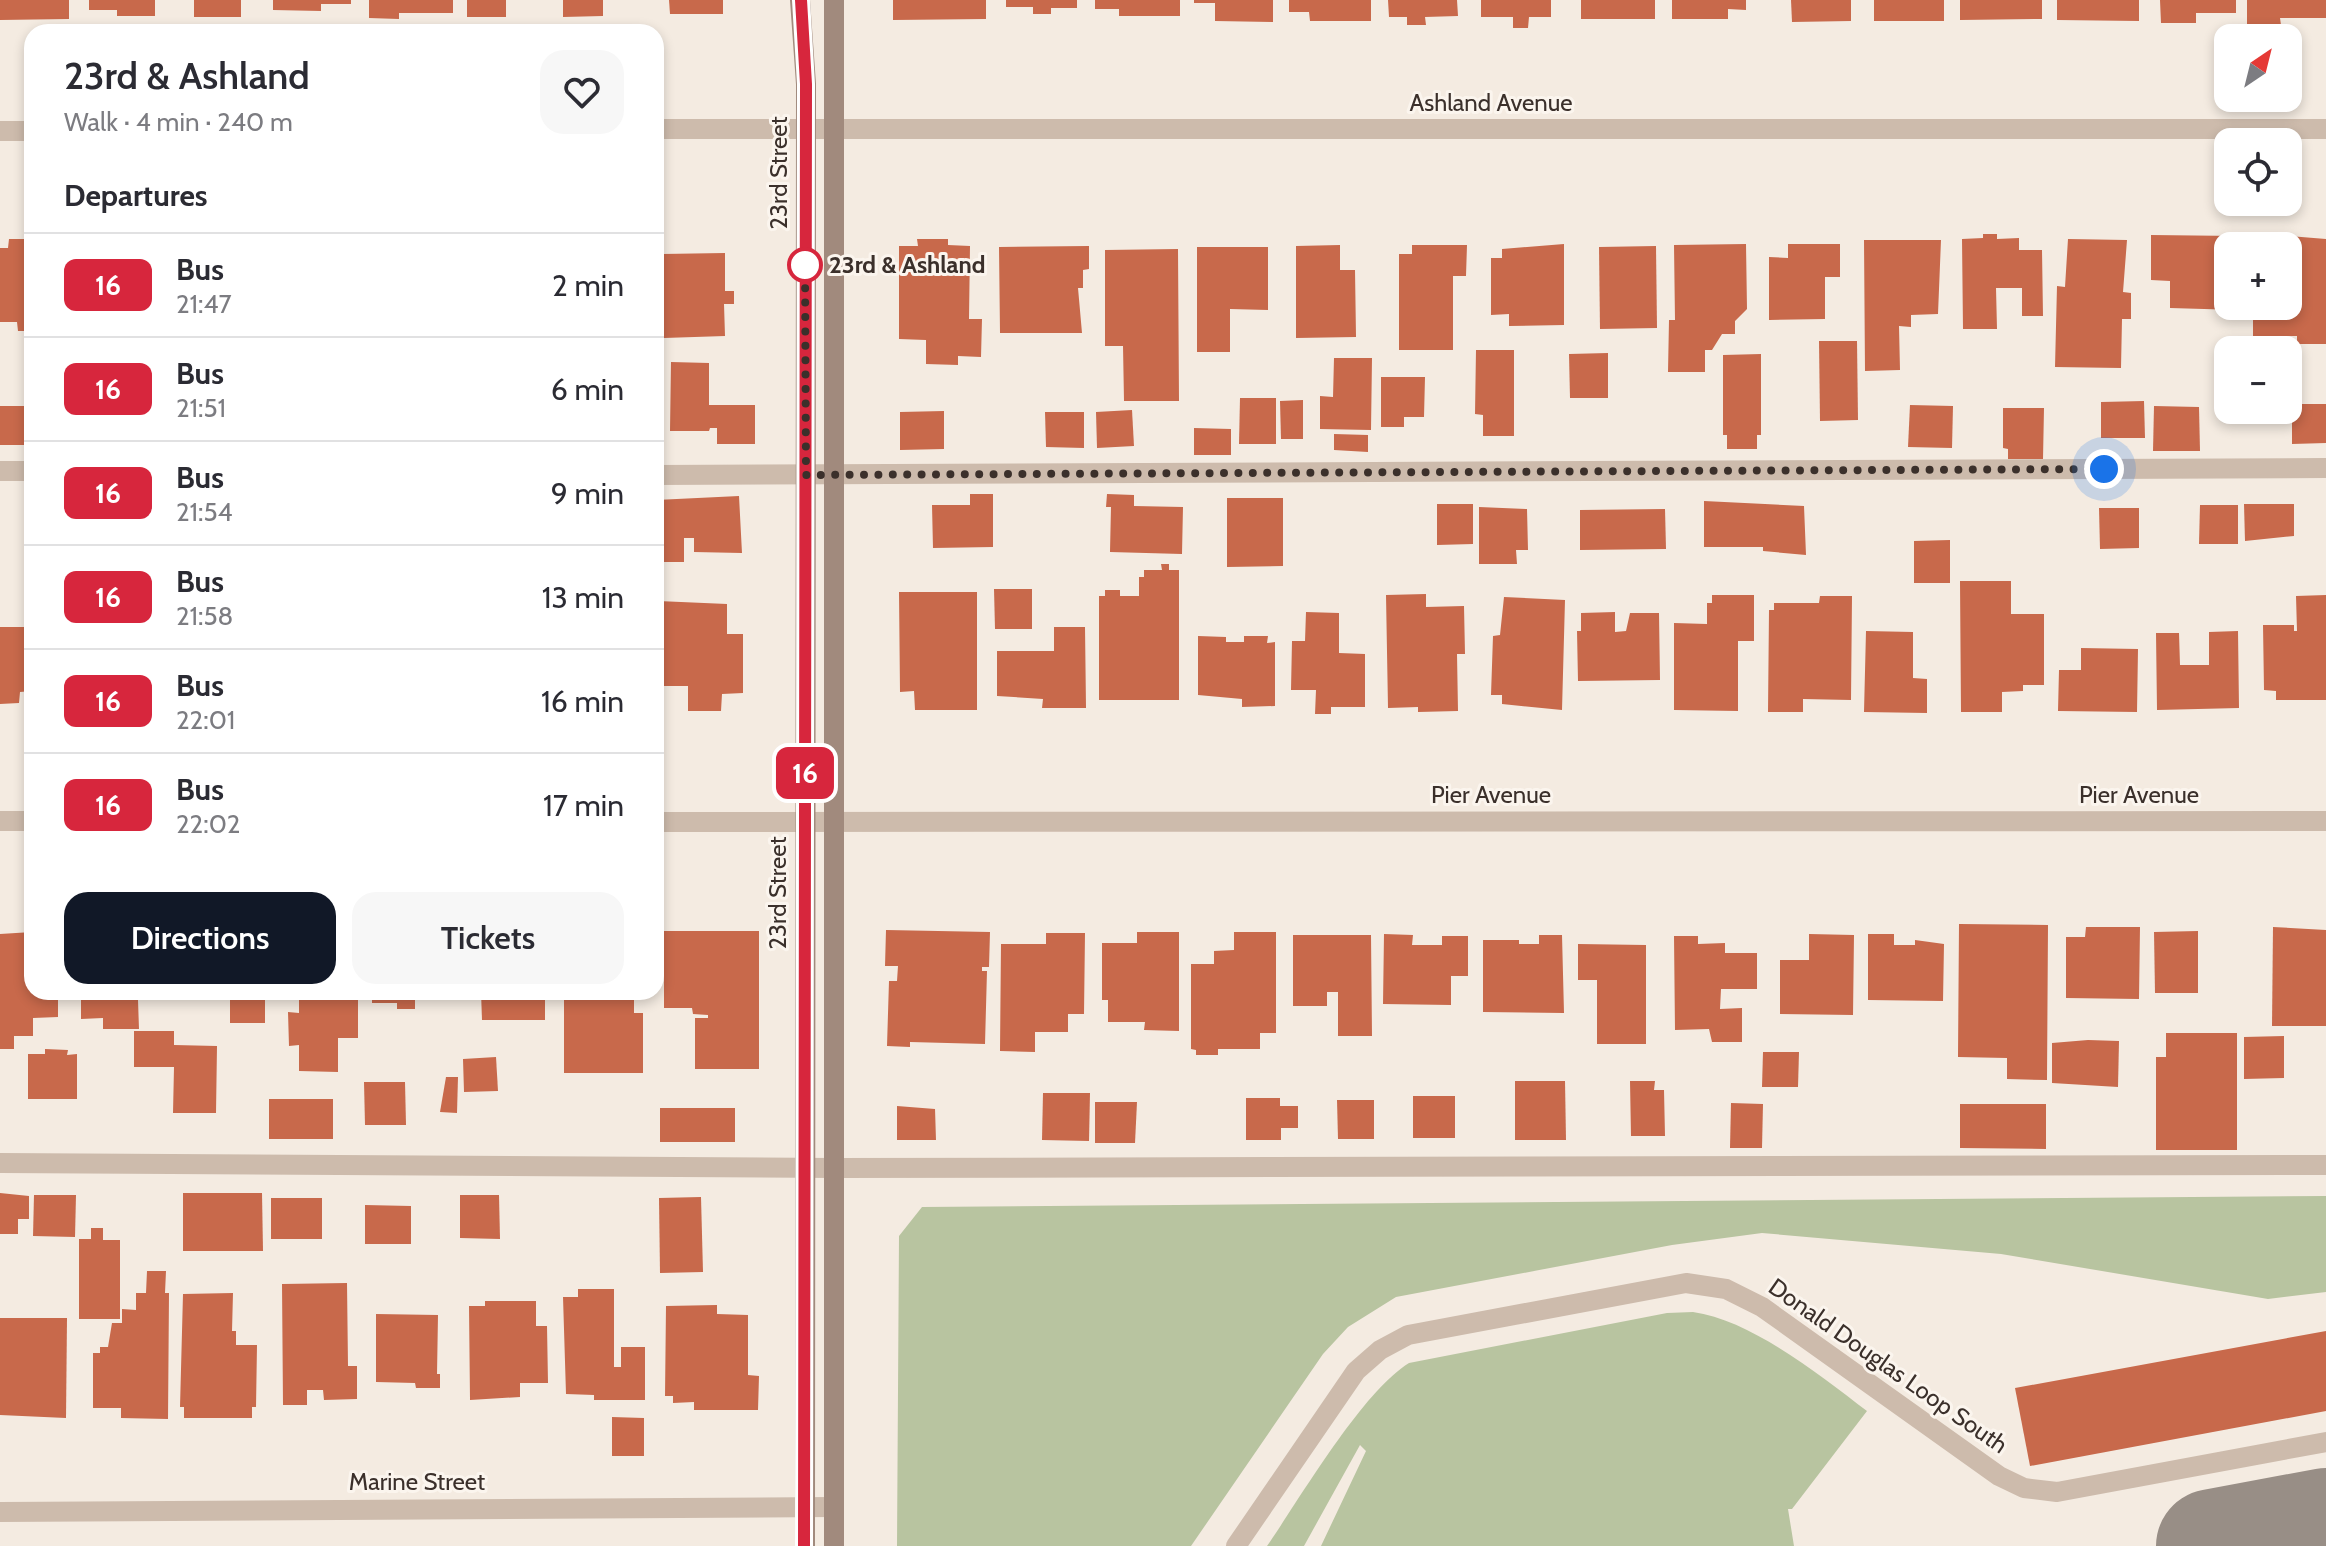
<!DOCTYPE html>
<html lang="en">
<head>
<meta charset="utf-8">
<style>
	:root { --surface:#fff; --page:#f7f7f7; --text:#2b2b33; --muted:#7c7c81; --line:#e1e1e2; --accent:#111827 }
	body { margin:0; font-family:Cabin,sans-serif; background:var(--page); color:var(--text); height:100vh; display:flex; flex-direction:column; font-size:30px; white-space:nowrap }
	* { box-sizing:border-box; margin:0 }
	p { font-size:26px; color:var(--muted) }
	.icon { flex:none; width:44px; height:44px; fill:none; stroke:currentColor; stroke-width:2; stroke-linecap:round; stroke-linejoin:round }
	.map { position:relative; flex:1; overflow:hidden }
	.details { position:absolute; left:24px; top:24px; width:640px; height:976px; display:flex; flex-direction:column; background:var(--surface); border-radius:24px; box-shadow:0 4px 12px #0003 }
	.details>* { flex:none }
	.badge { padding:0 16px; border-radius:12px; font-size:28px; line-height:52px }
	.needle { width:52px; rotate:35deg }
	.fabs { position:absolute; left:2214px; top:24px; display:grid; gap:16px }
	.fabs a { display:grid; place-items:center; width:88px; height:88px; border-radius:16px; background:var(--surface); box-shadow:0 4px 12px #0003; font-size:40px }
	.you { position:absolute; width:40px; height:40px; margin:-20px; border:6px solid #fff; border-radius:50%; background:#1a73e8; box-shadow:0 0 0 12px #1a73e833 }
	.map>.badge { position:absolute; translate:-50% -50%; box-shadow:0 0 0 4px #fff }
	h2 { padding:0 40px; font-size:30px; line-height:72px }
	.round { display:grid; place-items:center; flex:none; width:84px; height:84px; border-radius:24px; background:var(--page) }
	.overview { display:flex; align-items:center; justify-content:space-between; height:136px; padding:0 40px }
	h1 { font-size:38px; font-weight:600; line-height:60px }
	.action { display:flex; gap:16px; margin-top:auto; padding:16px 40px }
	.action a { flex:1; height:92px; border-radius:24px; background:var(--accent); color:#fff; font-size:32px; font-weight:600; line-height:92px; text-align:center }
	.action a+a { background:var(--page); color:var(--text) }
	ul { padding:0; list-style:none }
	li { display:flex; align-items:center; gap:24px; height:104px; padding:0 40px; border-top:2px solid var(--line) }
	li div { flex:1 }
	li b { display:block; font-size:30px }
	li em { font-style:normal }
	li .badge { min-width:88px; font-weight:700; text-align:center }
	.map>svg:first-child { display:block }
	.green { fill:#b8c4a0 }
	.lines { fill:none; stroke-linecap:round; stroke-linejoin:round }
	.taxiway { stroke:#988e86; stroke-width:114 }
	.building { fill:#c8694b }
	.lane { stroke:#cdbbac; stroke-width:20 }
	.street { stroke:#cdbbac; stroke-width:20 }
	.secondary { stroke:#a18a7d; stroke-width:20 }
	.line-casing { stroke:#fff; stroke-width:18 }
	.line { stroke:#d7263d; stroke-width:12 }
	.walk { stroke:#3b302b; stroke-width:8; stroke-dasharray:0 14.4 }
	.stop-dot { fill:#fff; stroke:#d7263d; stroke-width:4 }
	.labels { text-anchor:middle; stroke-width:6; stroke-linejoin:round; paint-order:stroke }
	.street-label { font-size:24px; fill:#3b302b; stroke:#fbf5ee }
	.stop-label { font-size:24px; font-weight:bold; fill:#3b302b; stroke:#fbf5ee; text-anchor:start }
</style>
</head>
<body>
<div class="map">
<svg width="2326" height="1546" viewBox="0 0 2326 1546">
	<rect width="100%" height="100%" fill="#f4ebe1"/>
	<g class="green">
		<path d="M2326 1196V1292L2268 1299 2001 1254 1762 1233 1672 1245 1396 1297 1348 1327 1323 1354 1191 1546H897L899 1236 922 1207Z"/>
		<path d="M1693 1312C1751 1320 1820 1375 1867 1411L1792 1509H1788L1794 1546H1321L1366 1451 1360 1445 1304 1546H1267C1301 1497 1362 1392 1409 1363L1667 1313Z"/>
	</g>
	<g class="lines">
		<path class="taxiway" d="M2213 1546 2326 1525"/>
	</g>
	<g class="building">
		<path d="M0 0H69V19L0 20Z"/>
		<path d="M89 0H155V16H117V10H89Z"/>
		<rect x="194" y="0" width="47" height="17"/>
		<path d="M273 0H351V4H321V11L273 10Z"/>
		<path d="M369 0H453V13H399V19L369 18Z"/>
		<rect x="467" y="0" width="39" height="17"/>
		<path d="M563 0H603V16L563 17Z"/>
		<path d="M669 0H723V14H670Z"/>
		<path d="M893 0H986V19L893 20Z"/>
		<path d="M1006 0H1077V8H1051V14H1033V7H1006Z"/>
		<path d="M1095 0H1180V16H1119V9H1095Z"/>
		<path d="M1194 0H1273V22L1215 21V3H1194Z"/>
		<path d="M1289 0H1371V21H1310L1309 12H1289Z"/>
		<path d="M1388 0H1457L1458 16 1425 17 1426 25H1407V17H1389Z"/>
		<path d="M1481 0H1551V17H1529L1528 28H1513V17H1481Z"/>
		<rect x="1581" y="0" width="74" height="19"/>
		<path d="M1672 0H1746V10L1728 9V19H1672Z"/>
		<path d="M1791 0H1851V21L1792 22Z"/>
		<rect x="1874" y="0" width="70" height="21"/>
		<path d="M1960 0H2042V19L1960 20Z"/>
		<path d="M2057 0H2139V21L2057 20Z"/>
		<path d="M2160 0H2236V13H2196V23H2161Z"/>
		<path d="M2247 0H2326V18H2280L2281 25 2247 26Z"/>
		<path d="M1983 234H1997V239L2019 238V250H2042L2043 316H2022V288H1996L1997 329H1963L1962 239 1983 238Z"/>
		<path d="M2151 235 2238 236V246H2228V306H2238V310L2170 308V281L2151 280Z"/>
		<path d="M2289 236 2326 239V344H2297V336H2253V306H2288Z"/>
		<path d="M9 239H32V331H18L17 322H0V248H8Z"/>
		<path d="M917 239H948V245L970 246 969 319H982L981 357 958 356V365L926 364V340L899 339V246H918Z"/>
		<path d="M2068 239 2127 240 2123 292 2131 293V319H2122L2121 368 2055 367 2057 286 2065 287Z"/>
		<path d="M1864 240H1941L1938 314 1911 315V327L1899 326 1900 370 1865 371Z"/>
		<path d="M1564 244V325L1509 326V314L1491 315V258H1502V249Z"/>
		<path d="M1746 244 1747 309 1735 321V334H1722L1712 350H1705V372H1668L1669 320H1675L1674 245Z"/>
		<path d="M1788 244H1840V277H1825V319L1769 320V257L1788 258Z"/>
		<path d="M1340 245V270H1355L1356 337 1296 338V246Z"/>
		<path d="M1412 245H1467L1466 276H1453V350H1399V254H1412Z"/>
		<path d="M1089 246V269L1083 270V288H1078L1082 333H1000L999 247Z"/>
		<path d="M1656 246 1657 328 1600 329 1599 247Z"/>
		<path d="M1197 247H1268V310L1230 309V352H1197Z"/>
		<path d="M1178 249 1179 401H1124L1123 346H1105V250Z"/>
		<path d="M725 253V291H734V304H724L725 336 664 338 662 254Z"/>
		<path d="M1819 341H1857L1858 420 1820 421Z"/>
		<path d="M1476 350H1514V436H1483V415L1475 414Z"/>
		<path d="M1608 353V398H1570L1569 354Z"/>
		<path d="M1761 354V435H1757V449H1727V435H1723V355Z"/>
		<path d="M1334 358H1372L1371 430 1320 429V396L1333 397Z"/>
		<path d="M671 362 709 363V405H755V444H717V428H710L709 431H670Z"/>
		<path d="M1381 377H1425L1424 417H1404V427H1381Z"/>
		<path d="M1240 398H1276V444H1239Z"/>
		<path d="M1303 400V439H1281L1280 401Z"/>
		<path d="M2144 401 2145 438H2101V402Z"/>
		<path d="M2292 404H2326V443L2292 444Z"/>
		<path d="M1910 405 1953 406 1952 448 1908 447Z"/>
		<rect x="0" y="406" width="28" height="39"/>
		<path d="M2154 406 2199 407 2200 451H2153Z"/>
		<path d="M2003 408H2044L2043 459H2008V449L2003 448Z"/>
		<path d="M1132 410 1134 446 1097 448 1096 412Z"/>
		<path d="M944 411V449L900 450V412Z"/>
		<path d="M1045 412H1084V448L1046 447Z"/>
		<path d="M1194 428 1231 429V455H1194Z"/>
		<path d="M1334 434 1368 435V452L1334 450Z"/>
		<path d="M970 494H993V547L933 548 932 505H970Z"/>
		<path d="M1107 494 1134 495V506L1183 507 1182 554 1110 552 1111 507H1106Z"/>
		<path d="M739 496 742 553 694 552V538H684V562H656V500Z"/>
		<path d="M1227 498H1283V566L1227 567Z"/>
		<path d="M1704 501 1804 506 1806 555 1763 551V547H1704Z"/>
		<path d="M1437 504H1473V544L1437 545Z"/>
		<path d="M2244 504H2294V536L2245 541Z"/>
		<path d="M2200 505H2238V544H2199Z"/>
		<path d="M1479 507 1527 509 1528 550H1516L1517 564H1479Z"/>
		<path d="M2099 508H2139V548L2100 549Z"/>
		<path d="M1665 509 1666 549 1580 550V510Z"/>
		<path d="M1950 540V583H1914V541Z"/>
		<path d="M1161 564H1169V570H1179V700H1099V596H1105V590H1120V596H1139V577H1144V570H1162Z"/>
		<path d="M1960 581H2011V614H2044V685H2023V691L2002 692V712H1961Z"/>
		<path d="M994 589H1032V629H995Z"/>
		<path d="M899 592H977V710H915L914 691 900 692Z"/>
		<path d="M1426 594V607L1464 606 1465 654H1457L1458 711 1418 712V707L1388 708 1386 595Z"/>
		<path d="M1712 595H1754V641H1738V711L1674 710V623L1707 624V603H1712Z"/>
		<path d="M2326 595V700H2276V691L2264 690 2263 625H2294V631H2297L2296 596Z"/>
		<path d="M1820 596H1852L1851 700 1803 699V712H1768L1769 610H1774V603H1819Z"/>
		<path d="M1504 597 1565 600 1562 710 1502 704V695H1491L1493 636 1500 635Z"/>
		<path d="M658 601 727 604V634H743V693L722 694 721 711H688V686H658Z"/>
		<path d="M1306 612 1339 613V653L1365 654V707H1331V714H1315L1316 690H1291L1292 641H1305Z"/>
		<path d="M1615 612V632L1626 631 1630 613H1659L1660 680 1578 681 1577 631H1581V613Z"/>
		<path d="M0 627H32V691L20 692 19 703 0 704Z"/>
		<path d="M1054 627H1085L1086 708H1042L1043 699 997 696V651H1054Z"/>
		<path d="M1866 631 1913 632V678L1927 679V713L1864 712Z"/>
		<path d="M2238 631 2239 708 2157 710 2156 633H2179L2180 665H2209V632Z"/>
		<path d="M1198 636 1226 637V642H1244V636H1268L1267 643 1275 642V706L1242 707V699L1198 695Z"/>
		<path d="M2081 648 2138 649 2137 712 2058 711 2059 670H2081Z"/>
		<path d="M1959 924 2048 925 2047 1080 2007 1079V1058L1958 1057Z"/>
		<path d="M2086 927H2140L2139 999 2066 998V937H2085Z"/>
		<path d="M2273 927 2326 930V1026H2272Z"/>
		<path d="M886 930 990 932 989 967H982V971H987L985 1044 910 1042V1047L887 1046 889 981H897L898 966H885Z"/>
		<path d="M664 931H759V1069H695V1018H708V1015L693 1014 692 1008H664Z"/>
		<path d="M2198 931V993H2155L2154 932Z"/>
		<path d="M32 932V992H58V1017L33 1018V1036H14V1049H0V934Z"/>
		<path d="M1137 932H1179V1031L1144 1030 1145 1022H1108V1000H1102V943H1137Z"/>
		<path d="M1234 932H1276V1033H1260V1049H1218V1055H1196V1050L1191 1049V964H1214V951L1234 950Z"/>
		<path d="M1046 933H1085L1084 1014H1068V1032H1035V1052L1000 1051 1001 944H1046Z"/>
		<path d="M1384 934 1413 935 1412 945H1442V936H1468V976H1451V1005L1383 1004Z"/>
		<path d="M1809 934 1854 935 1853 1015 1780 1014V960H1809Z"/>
		<path d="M1868 934H1894V945H1915V940L1944 944 1943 1001 1868 1000Z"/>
		<path d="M1293 935H1371L1372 1036H1338V992H1327V1006H1293Z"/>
		<path d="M1539 935H1562L1564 1013 1483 1012V940H1519V944H1539Z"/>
		<path d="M1674 936H1698V944L1725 943V953H1757V989H1721L1720 1009 1742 1008V1042H1712L1709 1029 1675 1030Z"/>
		<path d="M1578 944 1646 945V1044H1597V980H1578Z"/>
		<path d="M81 992H144L143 1000H138L139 1029H103V1018L81 1019Z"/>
		<path d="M221 992H265V1023H230V997H220Z"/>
		<path d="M299 992H358V1038H338V1072L299 1071V1045L289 1046 288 1012 299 1013Z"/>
		<path d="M372 992H415V1009H397V1003H372Z"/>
		<path d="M481 992H545V1020H482Z"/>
		<path d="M564 992H634V1013H643V1073H564Z"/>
		<path d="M134 1031H174V1045L217 1046 216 1113H173L174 1067H134Z"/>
		<path d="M2166 1033H2237V1150H2156V1057H2166Z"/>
		<path d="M2284 1036V1078L2244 1079V1037Z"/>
		<path d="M2088 1040 2119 1041 2118 1087 2052 1083V1043Z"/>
		<path d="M45 1049 68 1050 67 1055 77 1054V1099H28V1054H45Z"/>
		<path d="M1763 1052H1799L1798 1087H1762Z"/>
		<path d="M496 1057 498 1091 464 1092 463 1059Z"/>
		<path d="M446 1077H458L457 1113 440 1112Z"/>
		<path d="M1515 1081H1565L1566 1140H1515Z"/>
		<path d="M1630 1081H1655L1654 1090H1664L1665 1136H1631Z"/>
		<path d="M364 1082H405L406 1125H365Z"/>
		<path d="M1043 1093H1090L1089 1141 1042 1140Z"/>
		<rect x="1413" y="1096" width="42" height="42"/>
		<path d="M1246 1098H1280V1106H1298V1128H1281V1140H1246Z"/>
		<rect x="269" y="1099" width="64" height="40"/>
		<path d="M1337 1100H1374V1139H1338Z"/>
		<path d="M1095 1102H1137L1135 1143H1095Z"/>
		<path d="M1731 1103 1763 1104 1762 1148H1730Z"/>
		<path d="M1960 1104H2046V1149L1960 1148Z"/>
		<path d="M897 1106 935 1109 936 1140H897Z"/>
		<rect x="660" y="1108" width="75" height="34"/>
		<path d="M0 1193 29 1196V1219H18V1234H0Z"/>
		<path d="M183 1193H262L263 1251H183Z"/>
		<path d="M34 1195H76L75 1237 33 1236Z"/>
		<path d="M460 1195H499L500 1239 460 1238Z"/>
		<path d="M701 1197 703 1272 660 1273 659 1198Z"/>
		<rect x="271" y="1198" width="51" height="41"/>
		<path d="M365 1205 411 1206V1244H365Z"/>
		<path d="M91 1228H103V1240H120V1319H79V1239H91Z"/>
		<path d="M147 1271H166L165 1293H169L168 1419 121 1418V1408H93V1353H100V1347H108L112 1323H122V1309L136 1310V1293H146Z"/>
		<path d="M347 1283 348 1366H357V1399L324 1400 323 1390H307V1405H283L282 1284Z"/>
		<path d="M578 1289H614V1367H621V1347H645V1400H594V1395L566 1394 563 1297H578Z"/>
		<path d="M233 1293 232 1331H236V1345H257L256 1407H252V1418H184V1407H180L183 1294Z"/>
		<path d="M485 1301H536V1326H547L548 1383H520V1397L470 1400 469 1306H485Z"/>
		<path d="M717 1305V1314L748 1315V1375L759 1376 758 1410H694V1402L673 1403V1396H665L666 1306Z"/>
		<path d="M376 1314 438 1315 437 1374H440V1388H416L415 1383 376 1382Z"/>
		<path d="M0 1318H67L66 1418 0 1415Z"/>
		<path d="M2326 1331V1411L2030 1466 2015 1388Z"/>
		<path d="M612 1417 644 1418V1456H612Z"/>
	</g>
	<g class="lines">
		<g class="lane">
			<path d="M0 471H32"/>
			<path d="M656 475 2326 468"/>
			<path d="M0 1163 833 1168 2326 1165"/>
			<path d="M1236 1546 1356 1371 1380 1350 1408 1335 1686 1283 1726 1289 1762 1307 1999 1476 2024 1488 2057 1492 2326 1442"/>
		</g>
		<g class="street">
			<path d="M656 129H2326"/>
			<path d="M0 131H32"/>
			<path d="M0 821H32"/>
			<path d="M656 822 2326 821"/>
			<path d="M0 1512 834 1507"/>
		</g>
		<g class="secondary">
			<path d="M800 0 806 84 805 1546"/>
			<path d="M834 1546V0"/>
		</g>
	</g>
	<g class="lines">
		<g class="line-casing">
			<path id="line" d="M801 0 806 84 804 1546"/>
		</g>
		<use href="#line" class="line"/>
		<path class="walk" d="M805 265V255L806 475 2104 469"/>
	</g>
	<circle class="stop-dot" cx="805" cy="265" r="16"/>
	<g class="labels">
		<g class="street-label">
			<text x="1491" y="111">Ashland Avenue</text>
			<text transform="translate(779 173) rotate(-90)" y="8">23rd Street</text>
			<text x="1491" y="803">Pier Avenue</text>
			<text x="2139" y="803">Pier Avenue</text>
			<text transform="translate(778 893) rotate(-90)" y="8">23rd Street</text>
			<text transform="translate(1888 1366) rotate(35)" y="8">Donald Douglas Loop South</text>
			<text x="417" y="1490">Marine Street</text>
		</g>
		<g class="stop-label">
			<text x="829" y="273">23rd &amp; Ashland</text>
		</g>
	</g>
</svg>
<div class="fabs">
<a><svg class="needle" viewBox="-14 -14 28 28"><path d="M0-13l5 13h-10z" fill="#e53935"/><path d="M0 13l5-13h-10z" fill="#7c7c81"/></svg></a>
<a><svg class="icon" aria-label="locate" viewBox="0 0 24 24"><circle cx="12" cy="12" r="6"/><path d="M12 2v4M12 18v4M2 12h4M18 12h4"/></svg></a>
<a>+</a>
<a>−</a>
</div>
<div class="you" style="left:2104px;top:469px"></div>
<b class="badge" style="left:805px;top:773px;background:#d7263d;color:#fff">16</b>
<section class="details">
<div class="overview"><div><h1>23rd &amp; Ashland</h1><p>Walk · 4 min · 240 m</p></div><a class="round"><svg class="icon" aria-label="heart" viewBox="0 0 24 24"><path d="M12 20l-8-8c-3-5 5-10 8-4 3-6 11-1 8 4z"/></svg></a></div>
<h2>Departures</h2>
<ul>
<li><span class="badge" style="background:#d7263d;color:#fff">16</span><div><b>Bus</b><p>21:47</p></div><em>2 min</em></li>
<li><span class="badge" style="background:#d7263d;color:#fff">16</span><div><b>Bus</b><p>21:51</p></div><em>6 min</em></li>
<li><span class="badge" style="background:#d7263d;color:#fff">16</span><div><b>Bus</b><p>21:54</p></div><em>9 min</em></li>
<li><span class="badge" style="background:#d7263d;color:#fff">16</span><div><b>Bus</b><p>21:58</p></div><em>13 min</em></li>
<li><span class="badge" style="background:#d7263d;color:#fff">16</span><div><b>Bus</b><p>22:01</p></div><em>16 min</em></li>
<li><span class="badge" style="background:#d7263d;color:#fff">16</span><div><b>Bus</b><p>22:02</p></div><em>17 min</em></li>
</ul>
<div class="action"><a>Directions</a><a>Tickets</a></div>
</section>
</div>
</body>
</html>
